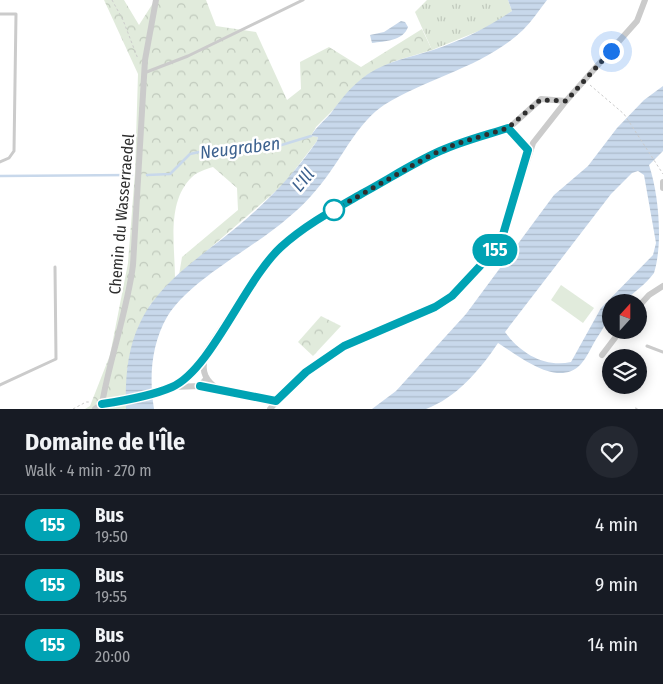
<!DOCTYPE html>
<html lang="en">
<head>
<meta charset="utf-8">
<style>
	:root { --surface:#171b24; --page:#242831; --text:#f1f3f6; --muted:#9ea1a6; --line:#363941 }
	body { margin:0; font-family:"Fira Sans Condensed",sans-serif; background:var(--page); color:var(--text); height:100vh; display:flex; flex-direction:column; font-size:19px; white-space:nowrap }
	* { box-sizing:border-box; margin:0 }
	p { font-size:16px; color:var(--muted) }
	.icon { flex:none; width:28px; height:28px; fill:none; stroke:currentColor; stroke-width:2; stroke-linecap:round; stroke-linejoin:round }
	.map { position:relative; height:409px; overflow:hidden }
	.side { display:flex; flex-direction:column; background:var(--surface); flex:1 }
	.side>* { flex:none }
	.badge { padding:0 10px; border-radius:16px; font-size:18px; line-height:32px }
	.needle { width:32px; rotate:21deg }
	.buttons { position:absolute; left:602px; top:294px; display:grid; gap:10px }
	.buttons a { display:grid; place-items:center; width:45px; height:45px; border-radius:50%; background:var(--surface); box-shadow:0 2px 12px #0003; font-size:25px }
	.you { position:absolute; width:25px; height:25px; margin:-12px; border:4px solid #fff; border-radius:50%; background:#1a73e8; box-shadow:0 0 0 8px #1a73e833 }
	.map>.badge { position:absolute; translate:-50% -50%; box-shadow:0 0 0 2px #fff }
	.round { display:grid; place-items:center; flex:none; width:52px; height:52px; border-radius:26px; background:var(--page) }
	.summary { display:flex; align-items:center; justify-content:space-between; height:85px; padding:0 25px }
	h1 { font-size:24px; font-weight:700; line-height:38px }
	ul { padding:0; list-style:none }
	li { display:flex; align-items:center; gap:15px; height:60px; padding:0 25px; border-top:1px solid var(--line) }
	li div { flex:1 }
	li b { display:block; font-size:19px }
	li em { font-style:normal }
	li .badge { min-width:55px; font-weight:700; text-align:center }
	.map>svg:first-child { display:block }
	.grass { fill:url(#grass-tufts) }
	.forest { fill:url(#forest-crowns) }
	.pitch { fill:#e1ebdc }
	.water { fill:url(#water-rules); fill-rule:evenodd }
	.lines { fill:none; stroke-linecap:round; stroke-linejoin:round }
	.stream { stroke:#c8d8eb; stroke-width:2.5 }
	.path { stroke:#cbcbcb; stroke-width:1; stroke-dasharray:2.5 2.5; stroke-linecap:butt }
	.lane { stroke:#cbcbcb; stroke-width:3 }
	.street { stroke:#cbcbcb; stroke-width:6 }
	.line-casing { stroke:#fff; stroke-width:11 }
	.line { stroke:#00a3b4; stroke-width:8 }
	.walk { stroke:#2e2e2e; stroke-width:5; stroke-dasharray:0 9 }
	.stop-dot { fill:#fff; stroke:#00a3b4; stroke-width:2.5 }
	.labels { text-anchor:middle; stroke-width:5; stroke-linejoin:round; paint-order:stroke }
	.street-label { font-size:16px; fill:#2e2e2e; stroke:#fff }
	.water-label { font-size:18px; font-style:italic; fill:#3d628f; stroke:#fff }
</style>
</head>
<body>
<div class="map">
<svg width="663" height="409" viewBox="0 0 663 409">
	<defs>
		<pattern id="grass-tufts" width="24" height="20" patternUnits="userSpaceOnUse" patternTransform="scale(1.25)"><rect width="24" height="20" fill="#e1ebdc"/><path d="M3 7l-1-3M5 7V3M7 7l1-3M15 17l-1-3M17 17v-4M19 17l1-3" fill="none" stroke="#c1cabd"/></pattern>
		<pattern id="forest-crowns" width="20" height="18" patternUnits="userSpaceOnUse" patternTransform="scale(1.25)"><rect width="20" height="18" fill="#e1ebdc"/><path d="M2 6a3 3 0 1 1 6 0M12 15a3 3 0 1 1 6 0" fill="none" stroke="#c1cabd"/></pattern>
		<pattern id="water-rules" width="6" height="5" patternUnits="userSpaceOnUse" patternTransform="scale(1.25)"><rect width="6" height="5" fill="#c8d8eb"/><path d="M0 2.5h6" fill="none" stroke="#acbaca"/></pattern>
	</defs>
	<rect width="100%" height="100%" fill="#fff"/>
	<path class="grass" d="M427 0H508L512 11 491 26 432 50 415 12Z"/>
	<g class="forest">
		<path d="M104 0H124L139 25 155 0H206L216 26 256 32 287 100 301 89 300 62 329 47 361 67 422 29 432 50 395 61 369 74 316 127 311 136 318 137 317 141 284 184 179 275 182 257 238 210 237 188 213 167C206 169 197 172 192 177 166 202 175 246 175 279L150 305 128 364 126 409H85L90 406 110 355 128 263 135 172 138 74Z"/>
		<path d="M321 316 341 326 313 356 298 342Z"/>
	</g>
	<path class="pitch" d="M561 285 594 308 583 323 551 300Z"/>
	<g class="water">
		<path d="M508 0H547C539 10 532 21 523 30 484 67 429 77 384 105 360 121 346 150 330 172 319 188 304 205 289 217 253 249 191 278 167 317 151 345 149 378 154 409H126C125 381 127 349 140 323 156 288 192 262 222 239 258 211 291 179 317 141L318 137 311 136C316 127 324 121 331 113 342 98 352 85 368 74 388 61 411 57 433 50 461 41 487 28 512 11Z"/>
		<path d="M401 21 405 22 408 27C403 41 385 41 372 43L370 35 384 32Z"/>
		<path d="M663 86V151L649 165C659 195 663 244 654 273 646 284 633 293 623 302H611C611 318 603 328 595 341 591 348 587 357 581 364 558 389 519 356 498 343 480 370 456 398 426 409 417 409 383 409 372 409L396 391 466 314 554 195 588 166 617 128 644 100ZM638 171 644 175 656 243 653 255 601 308 571 362C545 368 520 353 505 332L611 194 632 173Z"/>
	</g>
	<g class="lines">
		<g class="stream">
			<path d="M147 175 170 174 190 154 226 146 275 147 311 136"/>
			<path d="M0 176 132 175"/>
		</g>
		<g class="path">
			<path d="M112 0 123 20 138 59"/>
			<path d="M590 85 624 114 663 174"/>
			<path d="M635 408 639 409"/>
			<path d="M73 409 86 402H91"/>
		</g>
		<g class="lane">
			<path d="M0 14H16L14 151 9 158 0 162"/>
			<path d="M144 73 188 56 303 0"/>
			<path d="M647 346 663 352"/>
			<path d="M0 385 56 359 55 267"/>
		</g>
		<g class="street">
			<path d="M509 128 528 150"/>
			<path d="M663 182V188"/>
			<path d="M639 306 649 295 663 286"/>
			<path d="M602 355 621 330"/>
			<path d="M205 358C201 372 206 381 218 389"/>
			<path d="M200 386 277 401"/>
			<path d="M173 387 194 370 256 276 272 256 290 239 323 216 431 155 456 144 509 128 541 99 566 101"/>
			<path d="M102 404C110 357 127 312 133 265L145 60 156 0"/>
			<path d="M95 409 102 404 173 387 200 386 206 379"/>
			<path d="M270 409 297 379 334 352 353 341 435 307 451 296 495 251 502 238 533 143 566 101 637 21 645 0"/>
		</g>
	</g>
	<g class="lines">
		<g class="line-casing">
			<path id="line" d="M102 404C122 401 154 395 172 387 211 370 245 280 281 247 305 225 335 209 363 193 389 179 413 163 440 151 462 141 486 135 508 128L528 150 502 238 495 250 452 296 435 307 344 346 306 372 276 401 200 386"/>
		</g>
		<use href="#line" class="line"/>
		<path class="walk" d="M334 210 431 155 456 144 508 128 540 100 566 101 611 51"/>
	</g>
	<circle class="stop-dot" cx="334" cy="210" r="10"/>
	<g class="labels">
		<g class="street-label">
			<text transform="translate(121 214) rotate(-85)" y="6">Chemin du Wasserraedel</text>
		</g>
		<g class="water-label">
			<text transform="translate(240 148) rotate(-7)" y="6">Neugraben</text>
			<text transform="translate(303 180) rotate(-50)" y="6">L'Ill</text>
		</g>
	</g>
</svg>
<div class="buttons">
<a><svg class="needle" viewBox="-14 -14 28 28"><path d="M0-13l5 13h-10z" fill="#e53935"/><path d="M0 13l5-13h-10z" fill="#9ea1a6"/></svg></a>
<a><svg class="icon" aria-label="layers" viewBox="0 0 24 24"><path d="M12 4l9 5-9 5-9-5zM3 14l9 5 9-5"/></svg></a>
</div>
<div class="you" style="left:611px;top:51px"></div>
<b class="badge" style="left:495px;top:250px;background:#00a3b4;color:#fff">155</b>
</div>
<section class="side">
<div class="summary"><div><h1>Domaine de l'Île</h1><p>Walk · 4 min · 270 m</p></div><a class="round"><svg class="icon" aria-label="heart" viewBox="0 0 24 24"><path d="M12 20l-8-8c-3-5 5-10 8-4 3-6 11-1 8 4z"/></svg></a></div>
<ul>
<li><span class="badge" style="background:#00a3b4;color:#fff">155</span><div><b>Bus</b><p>19:50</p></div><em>4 min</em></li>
<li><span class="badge" style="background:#00a3b4;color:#fff">155</span><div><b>Bus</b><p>19:55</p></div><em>9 min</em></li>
<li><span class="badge" style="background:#00a3b4;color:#fff">155</span><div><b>Bus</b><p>20:00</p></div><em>14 min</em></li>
</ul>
</section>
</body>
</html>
